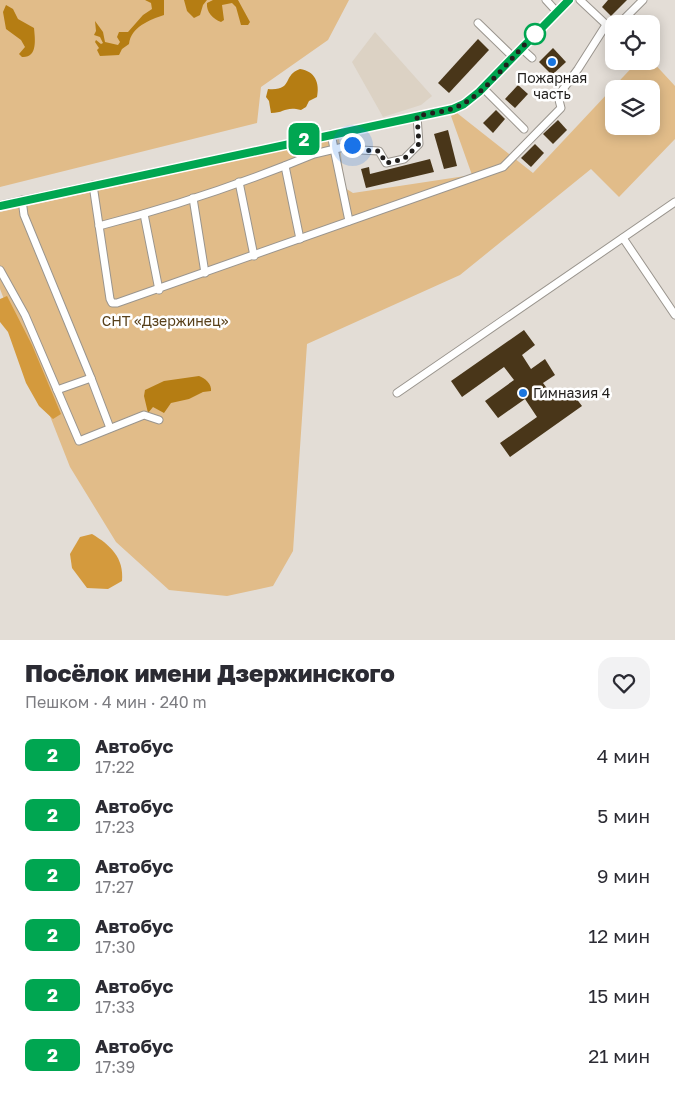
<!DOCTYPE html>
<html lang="ru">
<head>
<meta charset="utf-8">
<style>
	:root { --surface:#fff; --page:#f2f2f3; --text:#2b2b33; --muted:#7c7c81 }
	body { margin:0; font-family:"Golos Text",sans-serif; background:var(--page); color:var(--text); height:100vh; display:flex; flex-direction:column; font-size:19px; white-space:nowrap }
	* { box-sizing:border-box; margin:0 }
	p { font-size:16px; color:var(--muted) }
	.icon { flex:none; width:28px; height:28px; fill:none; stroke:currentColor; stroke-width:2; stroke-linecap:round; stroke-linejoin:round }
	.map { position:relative; height:640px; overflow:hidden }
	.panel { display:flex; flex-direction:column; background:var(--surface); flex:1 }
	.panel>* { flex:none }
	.badge { padding:0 10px; border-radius:8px; font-size:18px; line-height:32px }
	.buttons { position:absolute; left:605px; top:15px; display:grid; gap:10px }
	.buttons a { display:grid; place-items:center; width:55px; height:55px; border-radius:10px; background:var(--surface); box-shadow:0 2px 12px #0003; font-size:25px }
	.you { position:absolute; width:25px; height:25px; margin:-12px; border:4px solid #fff; border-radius:50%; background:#1a73e8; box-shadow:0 0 0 8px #1a73e833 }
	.map>.badge { position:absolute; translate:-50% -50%; box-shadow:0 0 0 2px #fff }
	.round { display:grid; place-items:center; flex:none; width:52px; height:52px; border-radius:15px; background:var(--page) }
	.summary { display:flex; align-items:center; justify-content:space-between; height:85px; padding:0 25px }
	h1 { font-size:24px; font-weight:800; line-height:38px }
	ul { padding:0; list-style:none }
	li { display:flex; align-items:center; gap:15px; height:60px; padding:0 25px }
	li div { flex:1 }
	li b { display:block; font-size:19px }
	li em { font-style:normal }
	li .badge { min-width:55px; font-weight:700; text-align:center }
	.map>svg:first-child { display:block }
	.built { fill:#dcd2c4 }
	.green { fill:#e1bc89; fill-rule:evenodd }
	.forest { fill:#d49a3d }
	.water { fill:#b57d13 }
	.building { fill:#493619 }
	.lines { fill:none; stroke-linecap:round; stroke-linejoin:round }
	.minor-casing { stroke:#9a958e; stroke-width:9 }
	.minor { stroke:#fff; stroke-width:7 }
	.line-casing { stroke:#fff; stroke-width:11 }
	.line { stroke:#00a651; stroke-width:8 }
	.walk { stroke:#211f1d; stroke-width:5; stroke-dasharray:0 9 }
	.stop-dot { fill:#fff; stroke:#00a651; stroke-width:2.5 }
	.poi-dot { fill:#1a76df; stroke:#fff; stroke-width:2 }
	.labels { text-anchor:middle; stroke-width:5; stroke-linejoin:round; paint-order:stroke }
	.poi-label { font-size:14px; fill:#211f1d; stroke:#fff }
	.park-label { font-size:14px; fill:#58401a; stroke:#fff }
</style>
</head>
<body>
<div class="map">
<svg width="675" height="640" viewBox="0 0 675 640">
	<rect width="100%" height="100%" fill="#e3ddd6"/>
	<path class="built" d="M375 32 432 96 421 105 383 117 352 62Z"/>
	<g class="green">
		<path d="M0 0H349L328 40 261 87 257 123 0 187Z"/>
		<path d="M651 60 675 86V139L619 197 591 169 460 275 307 344 293 551 273 586 227 596 169 590 116 542 70 467 0 289V212L339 138 345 188 353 193 472 175 451 116 457 113 533 173 638 61ZM614 89H651V126H614Z"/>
	</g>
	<g class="forest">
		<path d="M7 296 32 345 61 414 53 419 39 406 26 383 8 332 0 322V299Z"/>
		<path d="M92 534C110 545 124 557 122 581L108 589 87 588 72 568 70 554 80 537Z"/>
	</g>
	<g class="water">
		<path d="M145 0H164V15C149 20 131 27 129 44L122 49 119 55 100 56 97 50 99 48 95 42 96 40 101 44 103 43 100 37 94 35 96 31 95 21 103 32 105 42 118 45 120 42 117 37 119 32H128L143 15 152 9 151 3Z"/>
		<path d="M184 0H207L203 5 200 15 194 18 187 11Z"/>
		<path d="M213 0H238L250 22 248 25H241L236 7 232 3 222 5 224 20 221 22C213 19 206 12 207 3Z"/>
		<path d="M6 5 13 9 18 19 34 28C35 39 38 58 22 57L19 54 25 47 21 40 6 29 3 12Z"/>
		<path d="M300 69C315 71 320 83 317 97L309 101 306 107 301 110C285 106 285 113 271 113L269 101 266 97 268 89C294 91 282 75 300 69Z"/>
		<path d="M199 376C205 378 212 384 211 391L203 392 189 399 171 403 164 413 153 407 148 413 144 396 145 390 164 381Z"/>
	</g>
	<g class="building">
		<path d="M608 0H627L611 16 602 7Z"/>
		<path d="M478 39 489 50 449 93 438 83Z"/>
		<path d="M553 48 566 62 552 75 539 62Z"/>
		<path d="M518 85 528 94 515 108 505 99Z"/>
		<path d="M496 110 505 119 493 133 483 123Z"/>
		<path d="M558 120 567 130 553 144 543 134Z"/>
		<path d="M448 130 457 166 444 169 434 134Z"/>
		<path d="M535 144 544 153 531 167 521 158Z"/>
		<path d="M430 159 434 172 366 188 361 169 369 167 370 174Z"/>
		<path d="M524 330 535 345 522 355 531 369 545 359 555 375 543 383 555 399 569 389 582 406 510 457 500 443 537 417 525 399 498 418 485 401 514 380 504 367 462 397 451 381Z"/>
	</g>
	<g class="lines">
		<g class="minor-casing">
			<g id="minor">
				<path d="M546 0 557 12"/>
				<path d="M580 0 612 30 614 29"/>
				<path d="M478 23 513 57"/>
				<path d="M619 24 643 0"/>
				<path d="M521 48 532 58"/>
				<path d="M483 88 524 129"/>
				<path d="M331 134 349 221"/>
				<path d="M285 166 300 239"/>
				<path d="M239 182 254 256"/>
				<path d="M93 185 110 299 112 303H117L503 167 561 108 558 96 578 69 606 25"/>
				<path d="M193 198 205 273"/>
				<path d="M22 200 24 215 91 378"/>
				<path d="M0 205 453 109 464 103 479 92 569 0"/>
				<path d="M144 214 159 290"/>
				<path d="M99 226C172 207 244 183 314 154L352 145 361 150 379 151 386 163 404 159 419 144 417 116"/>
				<path d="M623 238 675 315"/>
				<path d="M0 270 25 315 79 441 144 415 159 420"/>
				<path d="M57 390 91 378 110 428"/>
				<path d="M397 393 675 202"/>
			</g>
		</g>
		<use href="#minor" class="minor"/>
	</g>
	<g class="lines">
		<g class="line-casing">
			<path id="line" d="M0 206 453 109 464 104 479 92 569 0"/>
		</g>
		<use href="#line" class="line"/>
		<path class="walk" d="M352 145 361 150 379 151 386 163 404 159 419 144 417 116C430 113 446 112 459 106 485 94 513 55 535 34"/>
	</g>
	<circle class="stop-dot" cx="535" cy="34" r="10"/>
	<g class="poi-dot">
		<circle cx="552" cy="62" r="5"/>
		<circle cx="523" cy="393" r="5"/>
	</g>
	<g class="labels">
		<g class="poi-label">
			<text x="552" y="83">Пожарная<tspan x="552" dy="16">часть</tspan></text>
			<text x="533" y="398" text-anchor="start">Гимназия 4</text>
		</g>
		<g class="park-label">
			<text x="165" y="326">СНТ «Дзержинец»</text>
		</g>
	</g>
</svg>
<div class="buttons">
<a><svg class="icon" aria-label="locate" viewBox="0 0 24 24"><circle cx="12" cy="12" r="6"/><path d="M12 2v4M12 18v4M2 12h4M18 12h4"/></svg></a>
<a><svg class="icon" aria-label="layers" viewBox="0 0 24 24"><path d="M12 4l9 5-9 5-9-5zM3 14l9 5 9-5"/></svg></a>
</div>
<div class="you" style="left:352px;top:145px"></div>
<b class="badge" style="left:304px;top:139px;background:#00a651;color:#fff">2</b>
</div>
<section class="panel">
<div class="summary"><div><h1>Посёлок имени Дзержинского</h1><p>Пешком · 4 мин · 240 m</p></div><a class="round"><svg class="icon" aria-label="heart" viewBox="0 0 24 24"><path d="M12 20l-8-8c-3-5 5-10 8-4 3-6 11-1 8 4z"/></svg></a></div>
<ul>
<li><span class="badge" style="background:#00a651;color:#fff">2</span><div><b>Автобус</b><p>17:22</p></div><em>4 мин</em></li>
<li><span class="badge" style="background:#00a651;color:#fff">2</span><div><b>Автобус</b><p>17:23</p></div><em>5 мин</em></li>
<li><span class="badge" style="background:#00a651;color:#fff">2</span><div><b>Автобус</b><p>17:27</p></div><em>9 мин</em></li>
<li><span class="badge" style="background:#00a651;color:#fff">2</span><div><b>Автобус</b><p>17:30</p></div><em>12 мин</em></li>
<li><span class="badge" style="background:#00a651;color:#fff">2</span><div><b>Автобус</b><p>17:33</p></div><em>15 мин</em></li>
<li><span class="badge" style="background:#00a651;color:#fff">2</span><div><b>Автобус</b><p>17:39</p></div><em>21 мин</em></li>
</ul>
</section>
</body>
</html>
